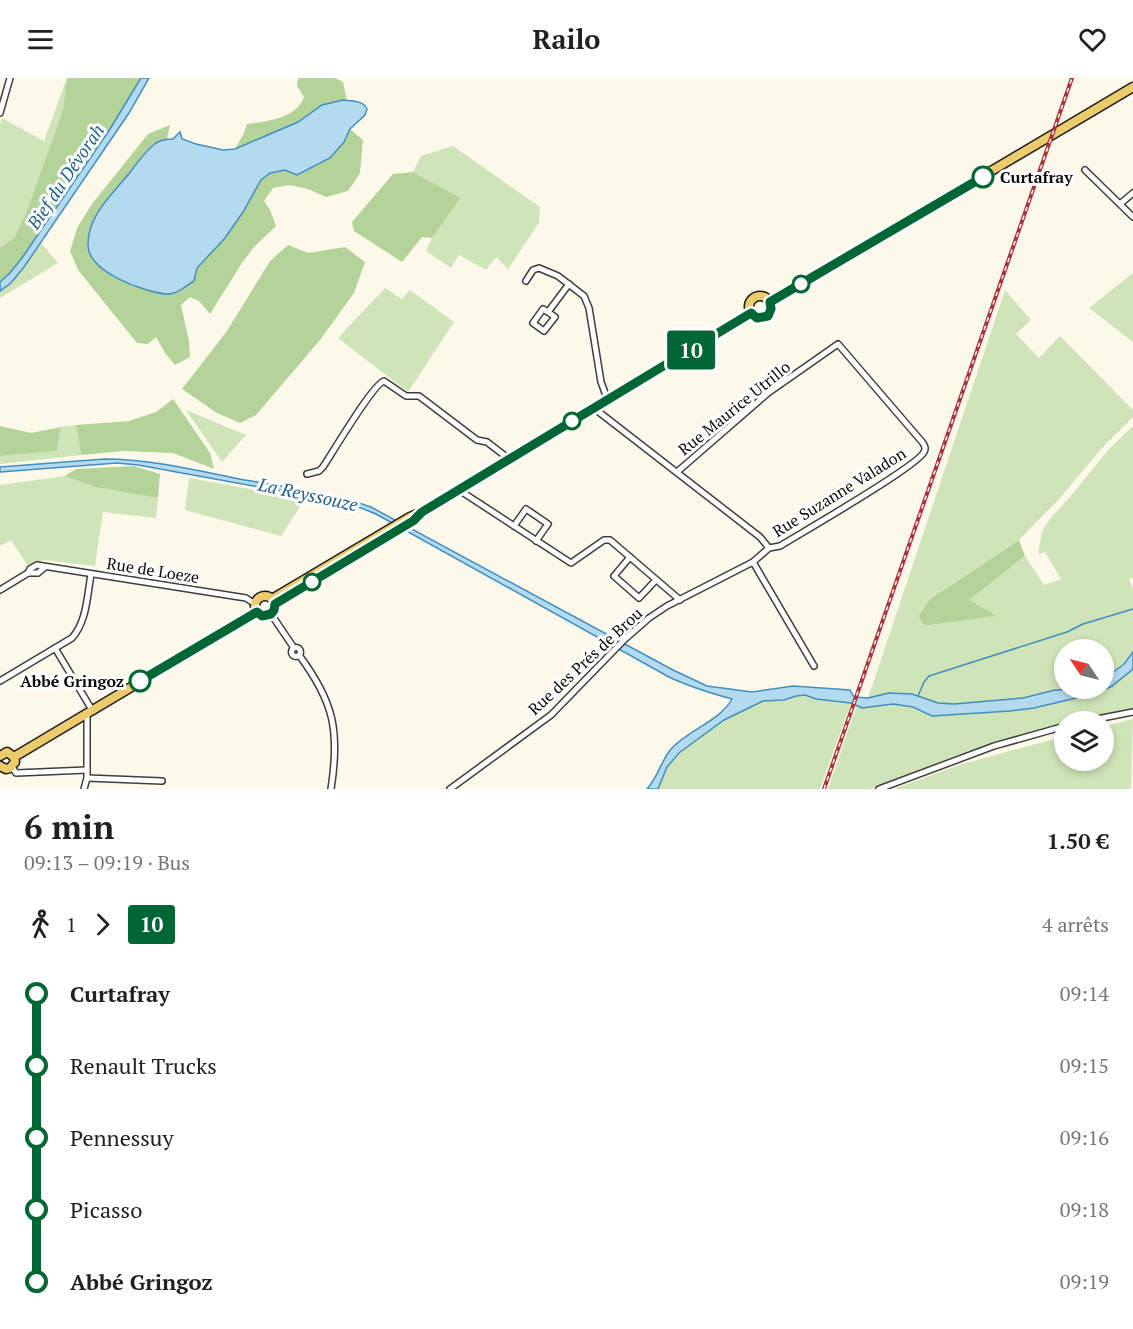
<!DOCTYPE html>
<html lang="fr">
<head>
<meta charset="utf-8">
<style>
	:root { --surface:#fff; --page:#f2f2f2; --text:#202124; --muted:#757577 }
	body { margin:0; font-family:"PT Serif",serif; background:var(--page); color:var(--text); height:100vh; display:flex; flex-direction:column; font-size:22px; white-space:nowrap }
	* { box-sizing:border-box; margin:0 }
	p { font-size:20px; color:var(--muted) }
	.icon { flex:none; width:33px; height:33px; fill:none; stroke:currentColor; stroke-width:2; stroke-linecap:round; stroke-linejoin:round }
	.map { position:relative; height:711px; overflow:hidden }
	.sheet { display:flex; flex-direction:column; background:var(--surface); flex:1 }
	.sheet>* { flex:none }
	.badge { padding:0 12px; border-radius:4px; font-size:21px; line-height:39px }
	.needle { width:39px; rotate:305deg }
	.controls { position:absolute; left:1054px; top:561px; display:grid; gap:12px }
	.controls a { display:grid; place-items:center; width:60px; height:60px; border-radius:50%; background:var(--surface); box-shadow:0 3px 9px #0003; font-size:30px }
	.map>.badge { position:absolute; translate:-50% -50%; box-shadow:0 0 0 3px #fff }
	.legs { display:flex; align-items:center; gap:9px; height:66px; padding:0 24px; font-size:20px }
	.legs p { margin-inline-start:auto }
	.head { display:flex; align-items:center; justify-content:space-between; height:102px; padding:0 24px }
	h1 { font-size:33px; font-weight:800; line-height:45px }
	ul { padding:0 24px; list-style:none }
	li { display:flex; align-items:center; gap:21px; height:72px; font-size:22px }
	li i { display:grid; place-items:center; width:9px; height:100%; margin:0 8px; background:currentColor }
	li i::after { content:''; width:15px; height:15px; margin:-8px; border:4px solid; border-radius:50%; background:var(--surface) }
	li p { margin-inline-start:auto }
	li:first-child i { background:linear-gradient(#0000 50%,currentColor 0) }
	li:last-child i { background:linear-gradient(currentColor 50%,#0000 0) }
	header { display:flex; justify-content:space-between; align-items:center; height:78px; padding:0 24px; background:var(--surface); font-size:27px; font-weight:800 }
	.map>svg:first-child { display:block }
	.green { fill:#cfe4b8 }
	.forest { fill:#b3d399 }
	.water { fill:#b4daf0; stroke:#428fbf; stroke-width:1.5 }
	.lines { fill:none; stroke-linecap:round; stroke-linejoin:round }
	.stream { stroke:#428fbf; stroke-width:1.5 }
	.minor-casing { stroke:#3e3e3e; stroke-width:8 }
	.primary-casing { stroke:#1c1c1c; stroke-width:11 }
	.minor { stroke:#fff; stroke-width:5 }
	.primary { stroke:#ebcb6c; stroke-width:8 }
	.rail-casing { stroke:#ad3138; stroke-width:4 }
	.rail { stroke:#fff; stroke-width:1.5; stroke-dasharray:4.5; stroke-linecap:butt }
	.line-1-casing { stroke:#fff; stroke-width:14 }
	.line-1 { stroke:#016635; stroke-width:9 }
	.stop-1-dot { fill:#fff; stroke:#016635; stroke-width:3 }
	.labels { text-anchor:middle; stroke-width:6; stroke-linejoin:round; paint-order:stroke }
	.stop-label { font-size:16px; font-weight:bold; fill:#0b0b0b; stroke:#fff; text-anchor:start }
	.street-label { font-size:16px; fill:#0b0b0b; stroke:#fff }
	.water-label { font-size:18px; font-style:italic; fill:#21608f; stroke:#fff }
</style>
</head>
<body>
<header><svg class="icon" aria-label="menu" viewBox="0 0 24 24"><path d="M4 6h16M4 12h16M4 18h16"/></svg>Railo<svg class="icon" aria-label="heart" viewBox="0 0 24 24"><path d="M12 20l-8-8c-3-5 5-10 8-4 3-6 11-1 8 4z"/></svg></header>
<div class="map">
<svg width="1133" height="711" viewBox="0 0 1133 711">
	<rect width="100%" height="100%" fill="#fdf9ea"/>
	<g class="green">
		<path d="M67 0 63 32 26 135 14 160 0 170V47L2 40 44 63Z"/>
		<path d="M453 68 540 129 539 145 508 191 496 179 486 192 459 177 451 190 426 173 432 160 459 120 413 94 421 78Z"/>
		<path d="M41 165 58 185 0 220V213L19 196Z"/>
		<path d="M1133 195V264L1089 230Z"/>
		<path d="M385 210 402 221 410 212 454 244 408 314 338 260Z"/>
		<path d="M1005 212 1031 242 1016 256 1039 280 1060 258 1133 332V339L1102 370 1059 421 1019 462 930 521V547L996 538 968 522 1025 478 1044 507 1061 501 1045 474 1038 476 1042 453 1049 442 1076 412 1108 372 1133 348V500L1129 501 1133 511V574L1124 585 1104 601V572H1065V610L1076 611 1055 612 1023 620 954 626 938 625 912 616 889 615 868 620Z"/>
		<path d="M186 332 246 357 222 384Z"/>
		<path d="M76 347 81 377 0 386V378L57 373 61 349Z"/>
		<path d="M65 398 95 409 158 420 156 440 103 434 95 488 44 482 28 488 11 462 0 468V407Z"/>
		<path d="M189 400 305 421 281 458 185 432Z"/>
		<path d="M1133 591V631L1065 644V645L960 676 871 711H828L857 627 862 630 893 626 913 629 932 638 1010 633 1034 630 1097 615 1112 608Z"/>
		<path d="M805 617 816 621 851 625 820 711H658L667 689 679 675 724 642 763 623 784 622 796 618Z"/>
		<path d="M1133 641 1131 711H894L959 687 1065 658V682H1104V648Z"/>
	</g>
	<g class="forest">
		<path d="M67 0H141L110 51 22 180 9 196 0 204V170L14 160 26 135 63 32Z"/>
		<path d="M298 0H335L343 4 347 23 322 27 298 44 235 71 244 55 247 46C268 43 295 41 304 19L297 8Z"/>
		<path d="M170 47 167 61 158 64 151 70 111 116 95 140 87 166 101 189 133 208 166 216 194 203 197 190 225 160 243 134 261 102 270 95 285 92 297 97C320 87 341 76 350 51L363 62 360 95 348 113 326 119 308 111 289 107 273 110 264 123 270 132 276 148 254 169 242 185 210 236 199 223 190 219 181 227 189 263 190 279 175 287 165 275 156 259 148 266 137 265 78 192 70 173 77 150 92 126 148 56Z"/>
		<path d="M413 94 460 120 432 160 422 159 402 184 354 153 352 144 393 96Z"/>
		<path d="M288 167 308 175 345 169 365 184 354 215 320 262 256 337 240 345 217 335 182 311 227 253 270 183Z"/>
		<path d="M173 321 210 375 214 391 173 375 124 373 81 377 76 347 129 343 156 334Z"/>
		<path d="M0 348 31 355 61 349 57 373 0 378Z"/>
		<path d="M134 388 160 396 158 420 95 409 65 398 76 391Z"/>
		<path d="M1019 462 1025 478 969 522 997 538 930 547 923 546 919 538 930 521Z"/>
	</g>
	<g class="water">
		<path d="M141 0H149L129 35 24 189 11 205 0 213V204L9 196 22 180 110 51Z"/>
		<path d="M343 22C352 23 363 22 367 31L365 37 350 51 344 64 330 80 297 97 285 92 270 95 261 102 243 134 225 160 197 190 194 203C185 208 177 217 166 216 144 214 88 194 88 167 87 137 115 114 131 93 138 84 146 72 156 65 161 62 167 61 173 61L180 54 182 61 196 66 223 72 235 71 298 44 322 27Z"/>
		<path d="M104 381C151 381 199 393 245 402 287 409 331 415 371 429L673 592 707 608 752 614 793 608 850 612 854 619 868 620 889 615 912 616 938 625 954 626 1023 620 1055 612 1104 610V601L1124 586 1133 574V591L1112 608 1097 615 1034 630 1010 633 932 638 913 629 893 626 862 630 851 625 816 621 805 617 796 618 784 622 763 623 724 642 679 675 667 689 658 711H647C658 699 661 683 671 671 688 652 720 643 732 621 710 615 690 609 669 599L376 436 356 428 331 422 138 387 117 385 0 394V389Z"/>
	</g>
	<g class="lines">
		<path class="stream" d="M918 618 924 604 929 598 1067 554 1083 546 1133 531"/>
		<g class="minor-casing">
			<g id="minor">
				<path d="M0 35 10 0"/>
				<path d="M1085 92 1133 139"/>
				<path d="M1120 126 1133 115"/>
				<path d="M526 203 533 192 539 190 558 198 584 218 589 230 601 304 608 323"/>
				<path d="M548 234 555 239 544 253 533 245 543 231 548 234 569 206"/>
				<path d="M677 394 768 315 838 266 923 365C925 369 926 370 924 374 918 388 801 455 780 468L769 470"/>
				<path d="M307 396 319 393 323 389C333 374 373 306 384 303L406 318H419L477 362 487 364 509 381"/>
				<path d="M459 412 571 485 604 462H610L680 522"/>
				<path d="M514 448 526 431 548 446 536 463"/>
				<path d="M630 479 614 498 639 520 656 502"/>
				<path d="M753 484 814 588"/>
				<path d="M28 495H38L45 489"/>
				<path d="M0 512 28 495 30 491 37 487 246 520 255 526"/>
				<path d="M271 536 294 570"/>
				<circle cx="296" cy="574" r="4.5"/>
				<path d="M55 570 92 632"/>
				<path d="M299 577C334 624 340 653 331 711"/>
				<path d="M0 603 72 560C87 543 87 518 91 497"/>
				<path d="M1082 644 1133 634"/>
				<path d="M12 689 16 695 87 692"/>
				<path d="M87 700 162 703"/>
				<path d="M84 711 87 700V635"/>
				<path d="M450 711 551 637 625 561 649 540 667 528 753 484 769 470 760 459 595 331"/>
				<path d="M879 711 994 668 1065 648"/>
			</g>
		</g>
		<g class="primary-casing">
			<g id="primary">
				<circle cx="760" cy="229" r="11"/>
				<path d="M770 224 1133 9"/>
				<circle cx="265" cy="528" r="10"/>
				<path d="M272 521 410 439 422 434 751 235"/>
				<path d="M275 526 303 509"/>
				<path d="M0 678 7 674 14 679"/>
				<path d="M14 679 257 534"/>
				<path d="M0 688 6 691 10 690 15 684 14 679"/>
			</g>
		</g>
		<use href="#minor" class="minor"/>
		<use href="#primary" class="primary"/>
		<g class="rail-casing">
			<path id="rail" d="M824 711 1072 0"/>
		</g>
		<use href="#rail" class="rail"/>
	</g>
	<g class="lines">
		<g class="line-1-casing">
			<path id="line-1" d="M140 603 257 534 262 538 271 536 274 532 275 526 413 443 422 434 751 235 757 240 768 238 771 231 770 224 983 99"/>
		</g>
		<use href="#line-1" class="line-1"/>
	</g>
	<g class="stop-1-dot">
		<circle cx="983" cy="99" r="10"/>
		<circle cx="801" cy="206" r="8"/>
		<circle cx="572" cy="343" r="8"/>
		<circle cx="312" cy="504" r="8"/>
		<circle cx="140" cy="603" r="10"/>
	</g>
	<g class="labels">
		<g class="stop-label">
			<text x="1000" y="105">Curtafray</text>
			<text x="124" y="609" text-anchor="end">Abbé Gringoz</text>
		</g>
		<g class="street-label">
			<text transform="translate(734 330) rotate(-39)" y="6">Rue Maurice Utrillo</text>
			<text transform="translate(839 414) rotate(-32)" y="6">Rue Suzanne Valadon</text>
			<text transform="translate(153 492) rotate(9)" y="6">Rue de Loeze</text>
			<text transform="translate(585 583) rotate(-43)" y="6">Rue des Prés de Brou</text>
		</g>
		<g class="water-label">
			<text transform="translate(66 99) rotate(-56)" y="6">Bief du Dévorah</text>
			<text transform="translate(308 417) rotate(12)" y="6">La Reyssouze</text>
		</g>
	</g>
</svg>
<div class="controls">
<a><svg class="needle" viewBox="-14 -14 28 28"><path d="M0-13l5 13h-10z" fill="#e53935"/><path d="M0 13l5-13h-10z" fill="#757577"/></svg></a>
<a><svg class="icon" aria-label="layers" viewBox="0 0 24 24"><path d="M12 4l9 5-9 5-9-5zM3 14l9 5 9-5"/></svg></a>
</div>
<b class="badge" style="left:691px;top:272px;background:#016635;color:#fff">10</b>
</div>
<section class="sheet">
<div class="head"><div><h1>6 min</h1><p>09:13 – 09:19 · Bus</p></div><b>1.50 €</b></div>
<div class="legs"><svg class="icon" aria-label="walk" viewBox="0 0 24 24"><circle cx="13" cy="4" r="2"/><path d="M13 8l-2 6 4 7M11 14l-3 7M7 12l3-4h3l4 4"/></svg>1<svg class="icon" aria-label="forward" viewBox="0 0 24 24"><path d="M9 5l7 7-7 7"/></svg><b class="badge" style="background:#016635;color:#fff">10</b><p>4 arrêts</p></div>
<ul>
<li><i style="color:#016635"></i><b>Curtafray</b><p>09:14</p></li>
<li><i style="color:#016635"></i><span>Renault Trucks</span><p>09:15</p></li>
<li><i style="color:#016635"></i><span>Pennessuy</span><p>09:16</p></li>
<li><i style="color:#016635"></i><span>Picasso</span><p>09:18</p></li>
<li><i style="color:#016635"></i><b>Abbé Gringoz</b><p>09:19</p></li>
</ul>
</section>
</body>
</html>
